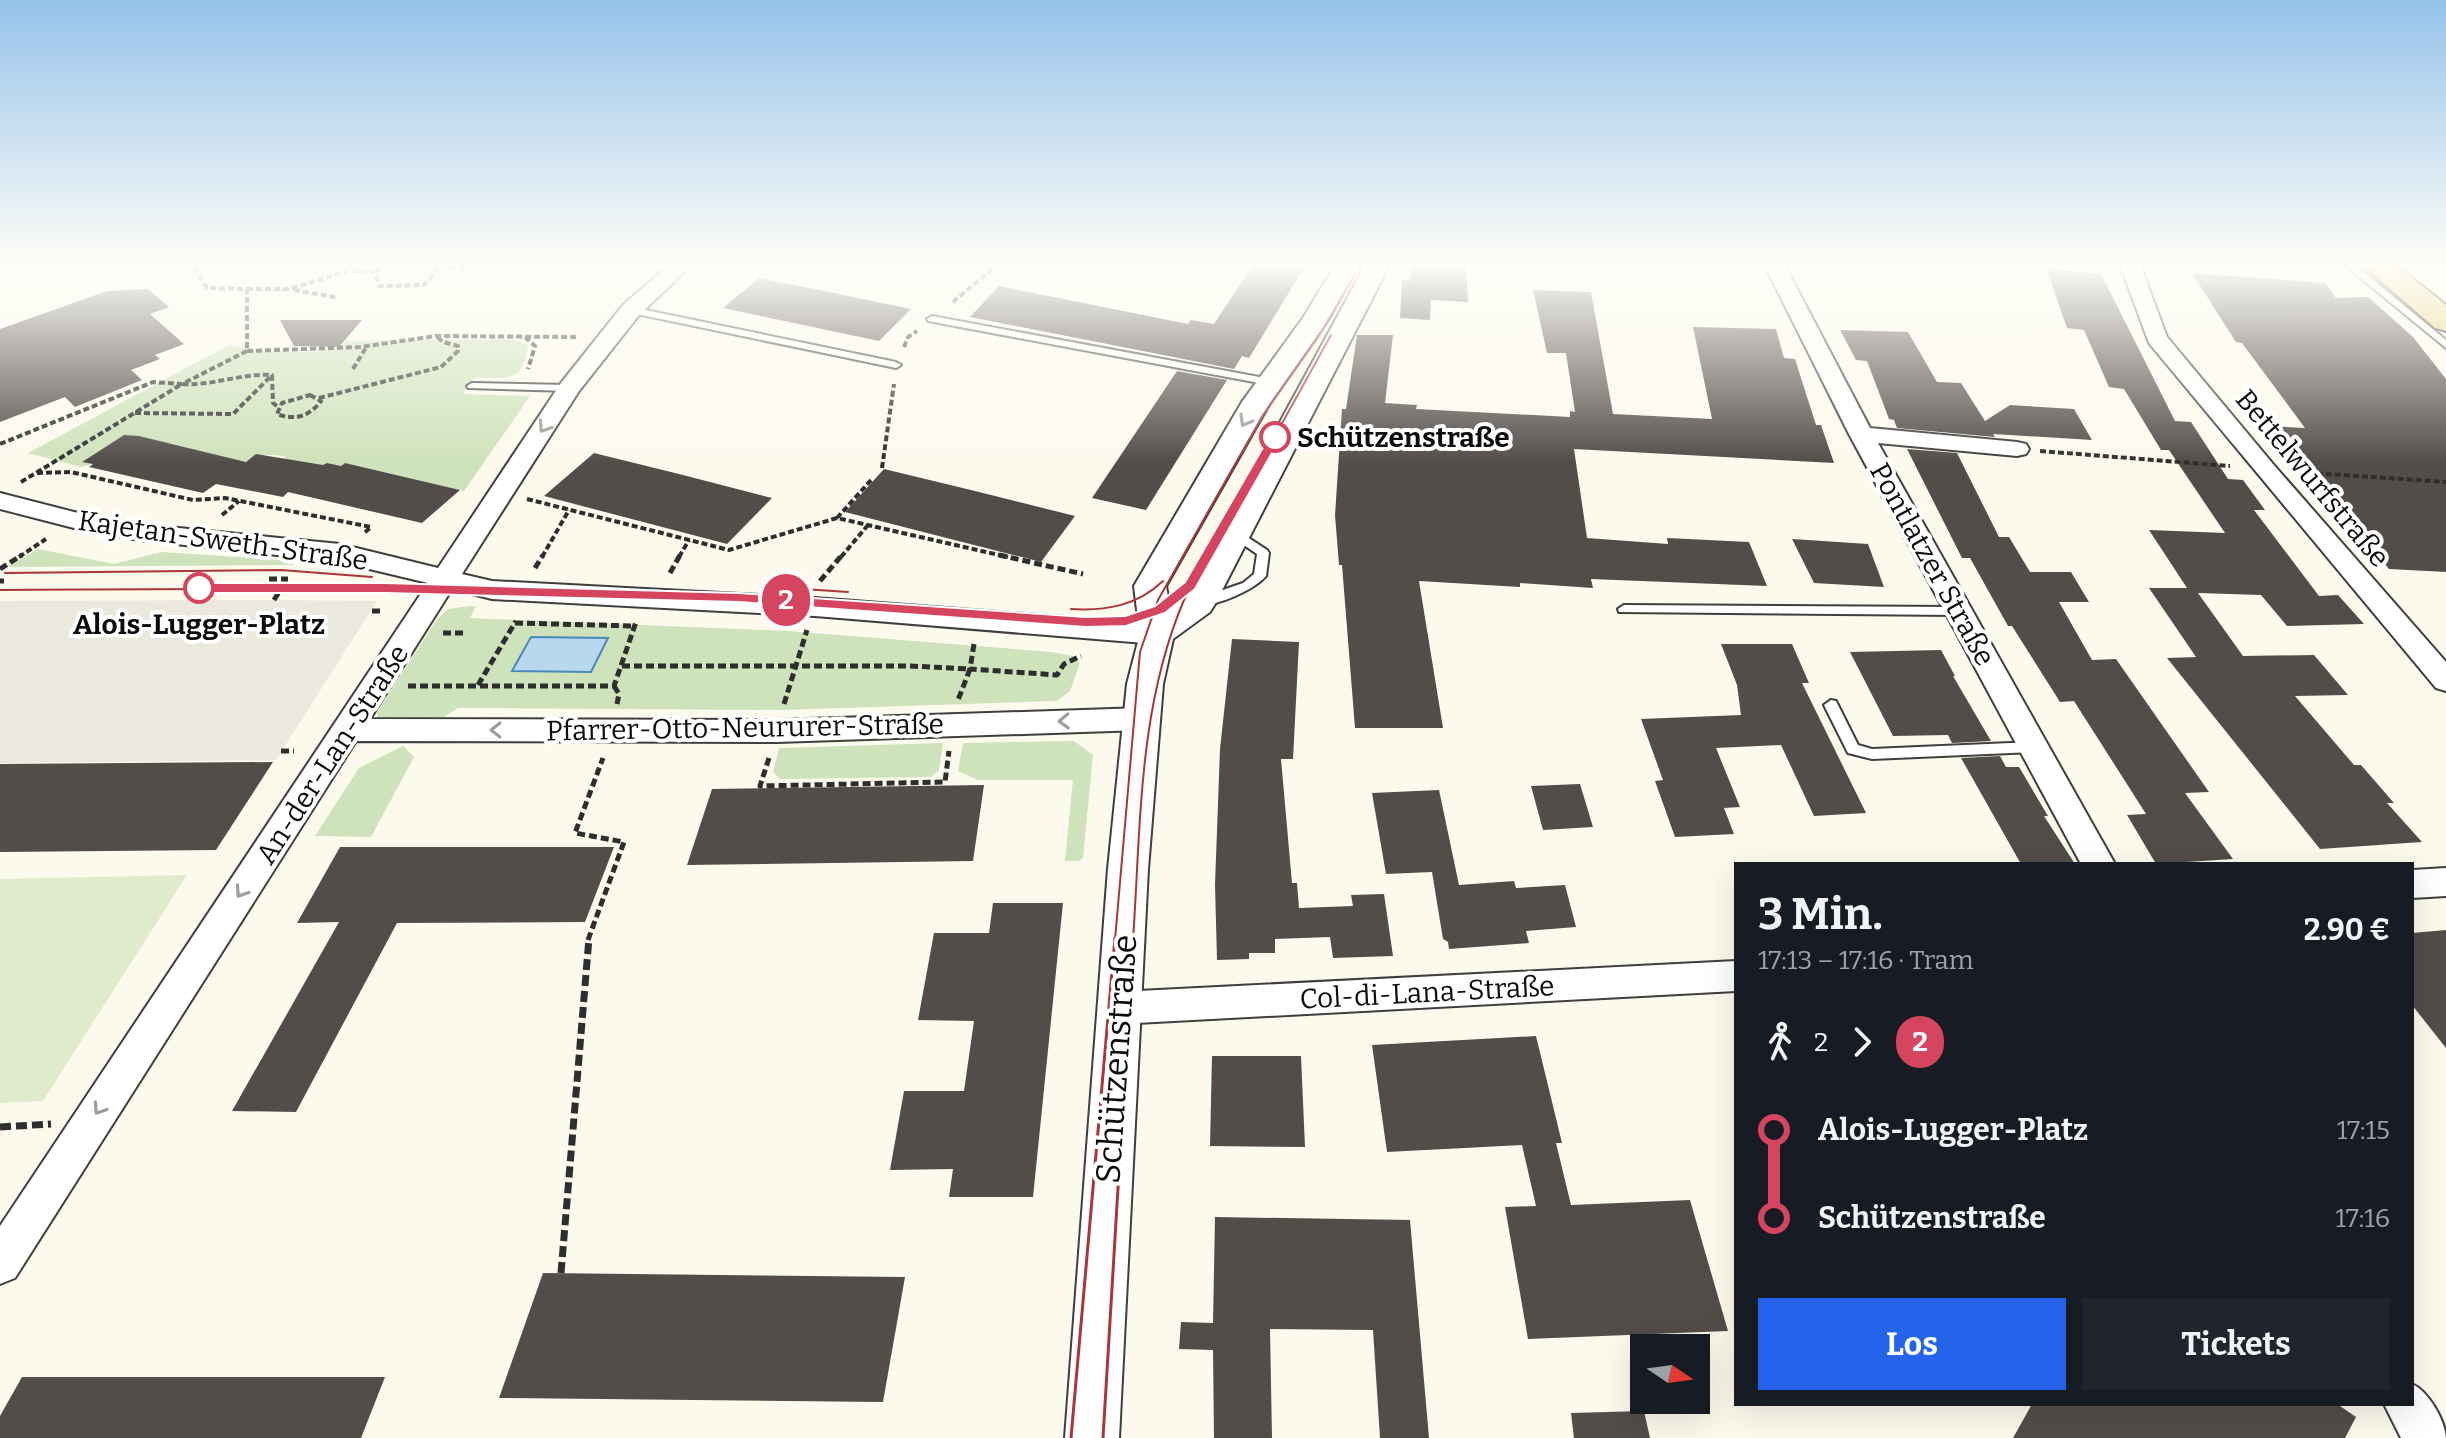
<!DOCTYPE html>
<html lang="de">
<head>
<meta charset="utf-8">
<style>
	:root { --surface:#171b24; --page:#20242c; --text:#f1f3f6; --muted:#9ea1a6; --accent:#2563eb }
	body { margin:0; font-family:Bitter,serif; background:var(--page); color:var(--text); height:100vh; display:flex; flex-direction:column; font-size:30px; white-space:nowrap }
	* { box-sizing:border-box; margin:0 }
	p { font-size:26px; color:var(--muted) }
	.icon { flex:none; width:44px; height:44px; fill:none; stroke:currentColor; stroke-width:2; stroke-linecap:round; stroke-linejoin:round }
	.map { position:relative; flex:1; overflow:hidden }
	.side { position:absolute; left:1734px; top:862px; width:680px; height:544px; display:flex; flex-direction:column; background:var(--surface); border-radius:0px; box-shadow:0 8px 32px #0002 }
	.side>* { flex:none }
	.badge { padding:0 16px; border-radius:26px; font-size:28px; line-height:52px }
	.needle { width:52px; rotate:103deg }
	.fabs { position:absolute; left:1630px; top:1334px; display:grid; gap:16px }
	.fabs a { display:grid; place-items:center; width:80px; height:80px; border-radius:0px; background:var(--surface); box-shadow:0 8px 32px #0002; font-size:40px }
	.map>.badge { position:absolute; translate:-50% -50%; box-shadow:0 0 0 4px #fff }
	.legs { display:flex; align-items:center; gap:12px; height:88px; padding:0 24px; font-size:26px }
	.legs p { margin-inline-start:auto }
	.summary { display:flex; align-items:center; justify-content:space-between; height:136px; padding:0 24px }
	h1 { font-size:44px; font-weight:700; line-height:60px }
	.cta { display:flex; gap:16px; margin-top:auto; padding:16px 24px }
	.cta a { flex:1; height:92px; border-radius:0px; background:var(--accent); color:#fff; font-size:32px; font-weight:700; line-height:92px; text-align:center }
	.cta a+a { background:var(--page); color:var(--text) }
	ul { padding:0 24px; list-style:none }
	li { display:flex; align-items:center; gap:28px; height:88px; font-size:30px }
	li i { display:grid; place-items:center; width:12px; height:100%; margin:0 10px; background:currentColor }
	li i::after { content:''; width:20px; height:20px; margin:-10px; border:6px solid; border-radius:50%; background:var(--surface) }
	li p { margin-inline-start:auto }
	li:first-child i { background:linear-gradient(#0000 50%,currentColor 0) }
	li:last-child i { background:linear-gradient(currentColor 50%,#0000 0) }
	.map>svg:first-child { display:block }
	.green { fill:#cee2bb }
	.pitch { fill:#dfebcc }
	.plaza { fill:#ebe8dd }
	.water { fill:#b8d8ed; stroke:#498aba; stroke-width:2 }
	.building { fill:#534d4a }
	.lines { fill:none; stroke-linecap:round; stroke-linejoin:round }
	.service-casing { stroke:#3f3f3f; stroke-width:4 }
	.minor-casing { stroke:#3f3f3f; stroke-width:4 }
	.tertiary-casing { stroke:#3f3f3f; stroke-width:4 }
	.primary-casing { stroke:#1d1d1d; stroke-width:4 }
	.path-far2 { stroke:#2e2e2e; stroke-width:4; stroke-dasharray:6 3; stroke-linecap:butt }
	.path-far1 { stroke:#2e2e2e; stroke-width:5; stroke-dasharray:8 4; stroke-linecap:butt }
	.path { stroke:#2e2e2e; stroke-width:7; stroke-dasharray:11 5; stroke-linecap:butt }
	.service { fill:#fff; fill-rule:evenodd }
	.minor { fill:#fff; fill-rule:evenodd }
	.tertiary { fill:#fff; fill-rule:evenodd }
	.primary { fill:#e6cd74; fill-rule:evenodd }
	.tram-far1 { stroke:#a93739; stroke-width:2 }
	.tram { stroke:#a93739; stroke-width:3 }
	.oneway { stroke:#9e9e9e }
	.line-1 { fill:#d64560; stroke:#fff; stroke-width:2 }
	.stop-1-dot { fill:#fff; stroke:#d64560; stroke-width:4 }
	.labels { text-anchor:middle; stroke-width:8; stroke-linejoin:round; paint-order:stroke }
	.stop-label { font-size:28px; font-weight:bold; fill:#0c0c0c; stroke:#fff; text-anchor:start }
	.street-label { font-size:28px; fill:#0c0c0c; stroke:#fff }
	.near-street-label { font-size:34px; fill:#0c0c0c; stroke:#fff }
</style>
</head>
<body>
<div class="map">
<svg width="2446" height="1438" viewBox="0 0 2446 1438">
	<rect width="100%" height="100%" fill="#fcfaed"/>
	<g class="green">
		<path d="M511 339 528 345C524 383 506 378 474 378L463 394 530 396 464 491 345 463 341 466 327 463 322 466 282 461 286 457C270 454 258 453 245 462L169 443 166 445C124 428 120 437 84 461L91 464 82 467 28 453 229 345C253 350 331 360 346 341Z"/>
		<path d="M38 549 114 564 162 552 295 561 293 565 8 567Z"/>
		<path d="M469 606H476L470 618 788 631 1051 652 1074 656 1080 663 1070 691 1057 701 783 710 458 708 445 716 447 723 378 719 377 713 435 622 448 609Z"/>
		<path d="M1074 741 1093 755 1083 858 1079 861H1065L1073 780H978L958 771 963 743Z"/>
		<path d="M943 743 939 770 931 777 780 779 773 772 779 748Z"/>
		<path d="M403 746 414 757 371 837 315 836 359 768Z"/>
	</g>
	<path class="pitch" d="M187 875 43 1101 0 1103V879Z"/>
	<path class="plaza" d="M274 600 377 601 276 760 0 763V601Z"/>
	<path class="water" d="M531 637 608 638 591 672 512 671Z"/>
	<g class="building">
		<path d="M1255 262 1305 266 1249 358 1242 356 1234 369 970 317 999 286 1188 324 1191 320 1214 324Z"/>
		<path d="M1411 262H1466L1468 302 1431 300 1430 320 1400 318 1402 280 1411 281Z"/>
		<path d="M2046 268 2101 274 2175 421 2191 422 2228 479 2243 480 2265 510H2254L2319 596 2338 595 2364 624 2287 626 2261 595 2198 593 2243 656 2314 655 2348 695 2295 696 2354 765H2361L2394 803H2387L2422 842 2320 849 2167 658 2196 657 2149 588H2187L2149 530 2225 533 2169 450H2161L2124 389 2109 387 2084 330 2067 328Z"/>
		<path d="M2192 273 2325 283 2336 298 2368 297 2413 337 2446 379V572L2389 569 2344 513 2336 512 2269 426 2305 428 2242 343 2236 342Z"/>
		<path d="M759 278 834 293 911 309 879 341 723 308Z"/>
		<path d="M148 289 169 307 150 314 184 344 155 355 160 359 131 370 142 380 75 407 65 397 0 422V329L107 291Z"/>
		<path d="M1533 290 1591 292 1613 414 1712 419 1693 327 1776 329 1784 358 1795 359 1816 425H1821L1834 463 1574 449 1587 538 1668 544 1667 538 1749 542 1767 586 1591 579 1593 588 1520 583V587L1419 581 1443 728H1355L1342 565H1339L1335 515 1342 409H1346L1357 335H1393L1385 403 1417 405 1416 409 1570 417V411L1575 412 1566 353H1547Z"/>
		<path d="M280 320H362L339 347 294 346Z"/>
		<path d="M1840 330 1908 332 1937 382 1961 383 1985 421 2010 405 2074 409 2092 440 1993 434 1995 437 1897 428 1894 420 1889 419 1867 361 1856 360Z"/>
		<path d="M1177 371 1227 380 1146 510 1092 498Z"/>
		<path d="M124 435 139 436 246 462 256 454 323 465 327 463 341 466 345 463 460 490 422 523 288 492 283 497 216 484 203 493 89 467 93 464 82 462Z"/>
		<path d="M1907 449 1957 453 1999 537H2009L2030 572H2071L2089 602H2059L2092 660 2116 659 2209 792 2185 793 2233 859 2156 864 2127 815 2146 814 2074 701 2060 702 2012 626H2008L1970 558H1962Z"/>
		<path d="M594 453 683 475 772 498 727 544 544 496Z"/>
		<path d="M884 469 975 491 1075 516 1041 562 845 512Z"/>
		<path d="M1792 539 1868 544 1884 587 1814 583Z"/>
		<path d="M1232 639 1299 642 1293 759H1281L1292 883H1297L1299 908 1353 906 1351 895 1384 894 1393 956 1333 958 1330 937 1275 939V953H1249V959L1217 960 1215 885 1220 749Z"/>
		<path d="M1721 644H1792L1809 683H1802L1866 813 1814 816 1781 745 1716 748 1740 807 1724 808 1734 834 1675 837 1655 781 1663 780 1641 719 1741 715 1737 685Z"/>
		<path d="M1941 650 1955 676H1953L1991 741 1952 743 1948 735 1893 736 1850 652Z"/>
		<path d="M2000 756 2006 767H2019L2048 816H2044L2075 864H2021L1961 758Z"/>
		<path d="M273 762 216 850 0 852V764Z"/>
		<path d="M1580 784 1593 827 1543 830 1531 786Z"/>
		<path d="M984 785 973 861 687 865 712 789Z"/>
		<path d="M1439 790 1459 885 1514 881 1516 888 1565 885 1576 927 1526 931 1529 943 1449 949 1448 942 1443 939 1432 872 1386 874 1372 793Z"/>
		<path d="M340 847H614L585 922 397 923 296 1112 232 1111 339 922 297 923Z"/>
		<path d="M993 903H1063L1033 1197H949L953 1169 890 1170 904 1091H964L974 1021 918 1020 934 933H989Z"/>
		<path d="M2446 930V1048L2412 1005V933Z"/>
		<path d="M1536 1036 1562 1143H1556L1571 1205 1690 1200 1728 1331 1528 1339 1505 1207 1536 1206 1522 1145 1387 1152 1372 1045Z"/>
		<path d="M1212 1056H1301L1305 1147 1210 1146Z"/>
		<path d="M1215 1217 1410 1220 1429 1438H1380L1373 1330 1270 1329 1272 1438H1214L1213 1350 1179 1349 1181 1322 1213 1323Z"/>
		<path d="M543 1273 905 1277 883 1402 499 1398Z"/>
		<path d="M22 1377H385L361 1438H0V1416Z"/>
		<path d="M2032 1404H2337L2356 1417 2345 1438H2013Z"/>
		<path d="M1644 1411 1650 1438H1574L1571 1413Z"/>
	</g>
	<g class="lines">
		<g class="service-casing">
			<g id="service">
				<path d="M2341 262H2351L2446 340V348Z"/>
				<path d="M631 307 896 362 901 365 896 368 627 312 626 310Z"/>
				<path d="M932 316 1270 379 1275 382 1270 385 928 321 927 319Z"/>
				<path d="M472 383 569 385 574 388 569 391 468 388 467 386Z"/>
				<path d="M1235 529 1267 550 1269 553 1266 576C1254 590 1216 607 1197 605L1196 602 1197 599 1243 583 1254 574 1257 554 1231 536 1229 533 1231 530Z"/>
				<path d="M1624 605 1958 607 1964 611 1958 615 1619 612 1618 609Z"/>
				<path d="M1831 700 1836 701 1858 745 1872 749 2034 742 2039 743 2041 747 2039 751 2034 752 1872 759 1848 753 1824 705Z"/>
			</g>
		</g>
		<g class="minor-casing">
			<g id="minor">
				<path d="M673 262H695L639 315 579 391 462 574 492 581 815 598 1157 624 1167 627 1171 634 1167 641 1157 644 815 616 492 599 452 589 370 719 777 720 1142 708 1153 711 1157 719 1153 727 1142 730 777 742 356 741 15 1278 0 1284V1226L428 583 340 562 139 540 74 528 0 509V493L74 512 139 524 340 544 438 568 561 383 623 305Z"/>
				<path d="M1763 262H1783L1870 428 2017 442 2026 444 2029 449 2026 454 2017 456 1878 443 2115 864H2081L1849 434Z"/>
				<path d="M2119 262H2139L2167 337 2273 464 2446 662V691L2436 688 2149 343Z"/>
				<path d="M2446 868V896L2412 898V870Z"/>
				<path d="M1736 961V991L1118 1024 1105 1019 1100 1008 1105 997 1118 992Z"/>
				<path d="M2412 1384C2428 1391 2445 1420 2446 1438H2401L2384 1404H2412Z"/>
			</g>
		</g>
		<g class="tertiary-casing">
			<path id="tertiary" d="M1337 262H1361L1328 320 1270 403 1166 586 1170 608 1185 597 1367 262H1391L1215 604 1210 612 1173 639 1163 684 1148 869 1119 1438H1065L1108 869 1127 684 1140 634 1134 586 1242 402 1303 318Z"/>
		</g>
		<g class="primary-casing">
			<path id="primary" d="M2359 262H2392L2446 305V331L2435 328Z"/>
		</g>
		<g class="path-far2">
			<path d="M446 262 448 268 465 269 482 262"/>
			<path d="M375 272 390 262"/>
			<path d="M247 289H289L348 271 375 272 379 286 424 285 438 269 446 265"/>
			<path d="M294 290 336 297"/>
			<path d="M953 302 1001 262"/>
			<path d="M525 337 535 346 528 369"/>
			<path d="M904 347 908 337 917 331"/>
			<path d="M247 351 360 347 436 336 577 337"/>
			<path d="M353 369 367 346"/>
			<path d="M310 395 321 401C310 416 295 421 277 414L282 403Z"/>
			<path d="M319 398 441 367 458 351V346L443 342 436 336"/>
			<path d="M135 413 233 414 272 375"/>
			<path d="M0 444 153 382 182 384 247 351V289L207 288 191 262"/>
			<path d="M2040 451 2230 466"/>
			<path d="M882 468 894 384"/>
			<path d="M2299 472 2446 482"/>
			<path d="M37 473 71 472 193 500 225 498 371 527 363 534"/>
			<path d="M21 482 182 384C213 386 241 373 272 375L273 403 278 407"/>
			<path d="M527 499 729 550 837 518 1008 557"/>
			<path d="M222 515 239 501"/>
			<path d="M837 518 872 479"/>
			<path d="M19 557 46 539"/>
			<path d="M542 557 569 510"/>
			<path d="M679 557 689 540"/>
			<path d="M841 557 868 525"/>
		</g>
		<g class="path-far1">
			<path d="M999 555 1083 574"/>
			<path d="M535 568 543 555"/>
			<path d="M0 569 22 555"/>
			<path d="M670 573 680 555"/>
			<path d="M269 579H288"/>
			<path d="M0 581H4"/>
			<path d="M820 581 842 555"/>
			<path d="M274 600 279 592"/>
			<path d="M372 611H384"/>
			<path d="M515 623 635 626"/>
			<path d="M443 633H466"/>
			<path d="M974 644 970 669 1057 675 1064 664 1081 656"/>
			<path d="M622 666H910L970 669 958 700"/>
			<path d="M478 685 516 621"/>
			<path d="M408 686H614L636 622"/>
			<path d="M614 686 619 694 617 704"/>
			<path d="M784 704 807 630"/>
			<path d="M281 751H294"/>
			<path d="M769 758 760 786 945 782 949 751"/>
			<path d="M588 940 624 842 575 833 603 758"/>
		</g>
		<g class="path">
			<path d="M0 1127 51 1124"/>
			<path d="M561 1273 589 938"/>
		</g>
		<use href="#service" class="service"/>
		<use href="#minor" class="minor"/>
		<use href="#tertiary" class="tertiary"/>
		<use href="#primary" class="primary"/>
		<g class="tram-far1">
			<path d="M5 573 281 570 372 577"/>
			<path d="M788 588 848 592"/>
			<path d="M0 590C246 588 492 588 739 598 862 603 984 618 1107 623L1135 620 1157 611"/>
			<path d="M1071 609C1106 611 1137 606 1163 581"/>
			<path d="M1115 940 1140 652 1158 600 1263 415 1317 339 1362 262"/>
			<path d="M1133 940C1141 824 1138 708 1184 600L1331 335"/>
		</g>
		<g class="tram">
			<path d="M1071 1438 1115 938"/>
			<path d="M1103 1438 1133 938"/>
		</g>
	</g>
	<defs><path id="oneway-chevron" d="M-2-3.5L2.5 0L-2 3.5" fill="none" stroke-width="1.6" stroke-linecap="round" stroke-linejoin="round" transform="scale(2)"/></defs>
	<g class="oneway">
		<use href="#oneway-chevron" transform="translate(1245 421) rotate(120)"/>
		<use href="#oneway-chevron" transform="translate(544 427) rotate(123)"/>
		<use href="#oneway-chevron" transform="translate(1064 721) rotate(178)"/>
		<use href="#oneway-chevron" transform="translate(496 730) rotate(180)"/>
		<use href="#oneway-chevron" transform="translate(241 892) rotate(124)"/>
		<use href="#oneway-chevron" transform="translate(99 1109) rotate(123)"/>
	</g>
	<linearGradient id="sky" x2="0" y2="1"><stop stop-color="#95c2ea"/><stop offset="0.57" stop-color="#fefdf7"/><stop offset="1" stop-color="#fefdf7" stop-opacity="0"/></linearGradient>
	<rect width="2446" height="463" fill="url(#sky)"/>
	<path class="line-1" d="M1275 433 1281 437 1195 589 1165 613 1126 626 1086 627 739 602 385 593H199L192 588 199 583H385L739 593 1086 617 1125 616 1155 606 1185 582 1269 437Z"/>
	<g class="stop-1-dot">
		<circle cx="1275" cy="437" r="14"/>
		<circle cx="199" cy="588" r="14"/>
	</g>
	<g class="labels">
		<g class="stop-label">
			<text x="1297" y="447">Schützenstraße</text>
			<text x="199" y="634" text-anchor="middle">Alois-Lugger-Platz</text>
		</g>
		<g class="street-label">
			<text transform="translate(2313 478) rotate(50)" y="10">Bettelwurfstraße</text>
			<text transform="translate(223 540) rotate(8)" y="10">Kajetan-Sweth-Straße</text>
			<text transform="translate(1933 564) rotate(61)" y="10">Pontlatzer Straße</text>
			<text transform="translate(745 727) rotate(-1)" y="10">Pfarrer-Otto-Neururer-Straße</text>
			<text transform="translate(332 754) rotate(-57)" y="10">An-der-Lan-Straße</text>
			<text transform="translate(1427 992) rotate(-3)" y="10">Col-di-Lana-Straße</text>
		</g>
		<g class="near-street-label">
			<text transform="translate(1116 1059) rotate(-86)" y="12">Schützenstraße</text>
		</g>
	</g>
</svg>
<div class="fabs">
<a><svg class="needle" viewBox="-14 -14 28 28"><path d="M0-13l5 13h-10z" fill="#e53935"/><path d="M0 13l5-13h-10z" fill="#9ea1a6"/></svg></a>
</div>
<b class="badge" style="left:786px;top:600px;background:#d64560;color:#fff">2</b>
<section class="side">
<div class="summary"><div><h1>3 Min.</h1><p>17:13 – 17:16 · Tram</p></div><b>2.90 €</b></div>
<div class="legs"><svg class="icon" aria-label="walk" viewBox="0 0 24 24"><circle cx="13" cy="4" r="2"/><path d="M13 8l-2 6 4 7M11 14l-3 7M7 12l3-4h3l4 4"/></svg>2<svg class="icon" aria-label="forward" viewBox="0 0 24 24"><path d="M9 5l7 7-7 7"/></svg><b class="badge" style="background:#d64560;color:#fff">2</b></div>
<ul>
<li><i style="color:#d64560"></i><b>Alois-Lugger-Platz</b><p>17:15</p></li>
<li><i style="color:#d64560"></i><b>Schützenstraße</b><p>17:16</p></li>
</ul>
<div class="cta"><a>Los</a><a>Tickets</a></div>
</section>
</div>
</body>
</html>
